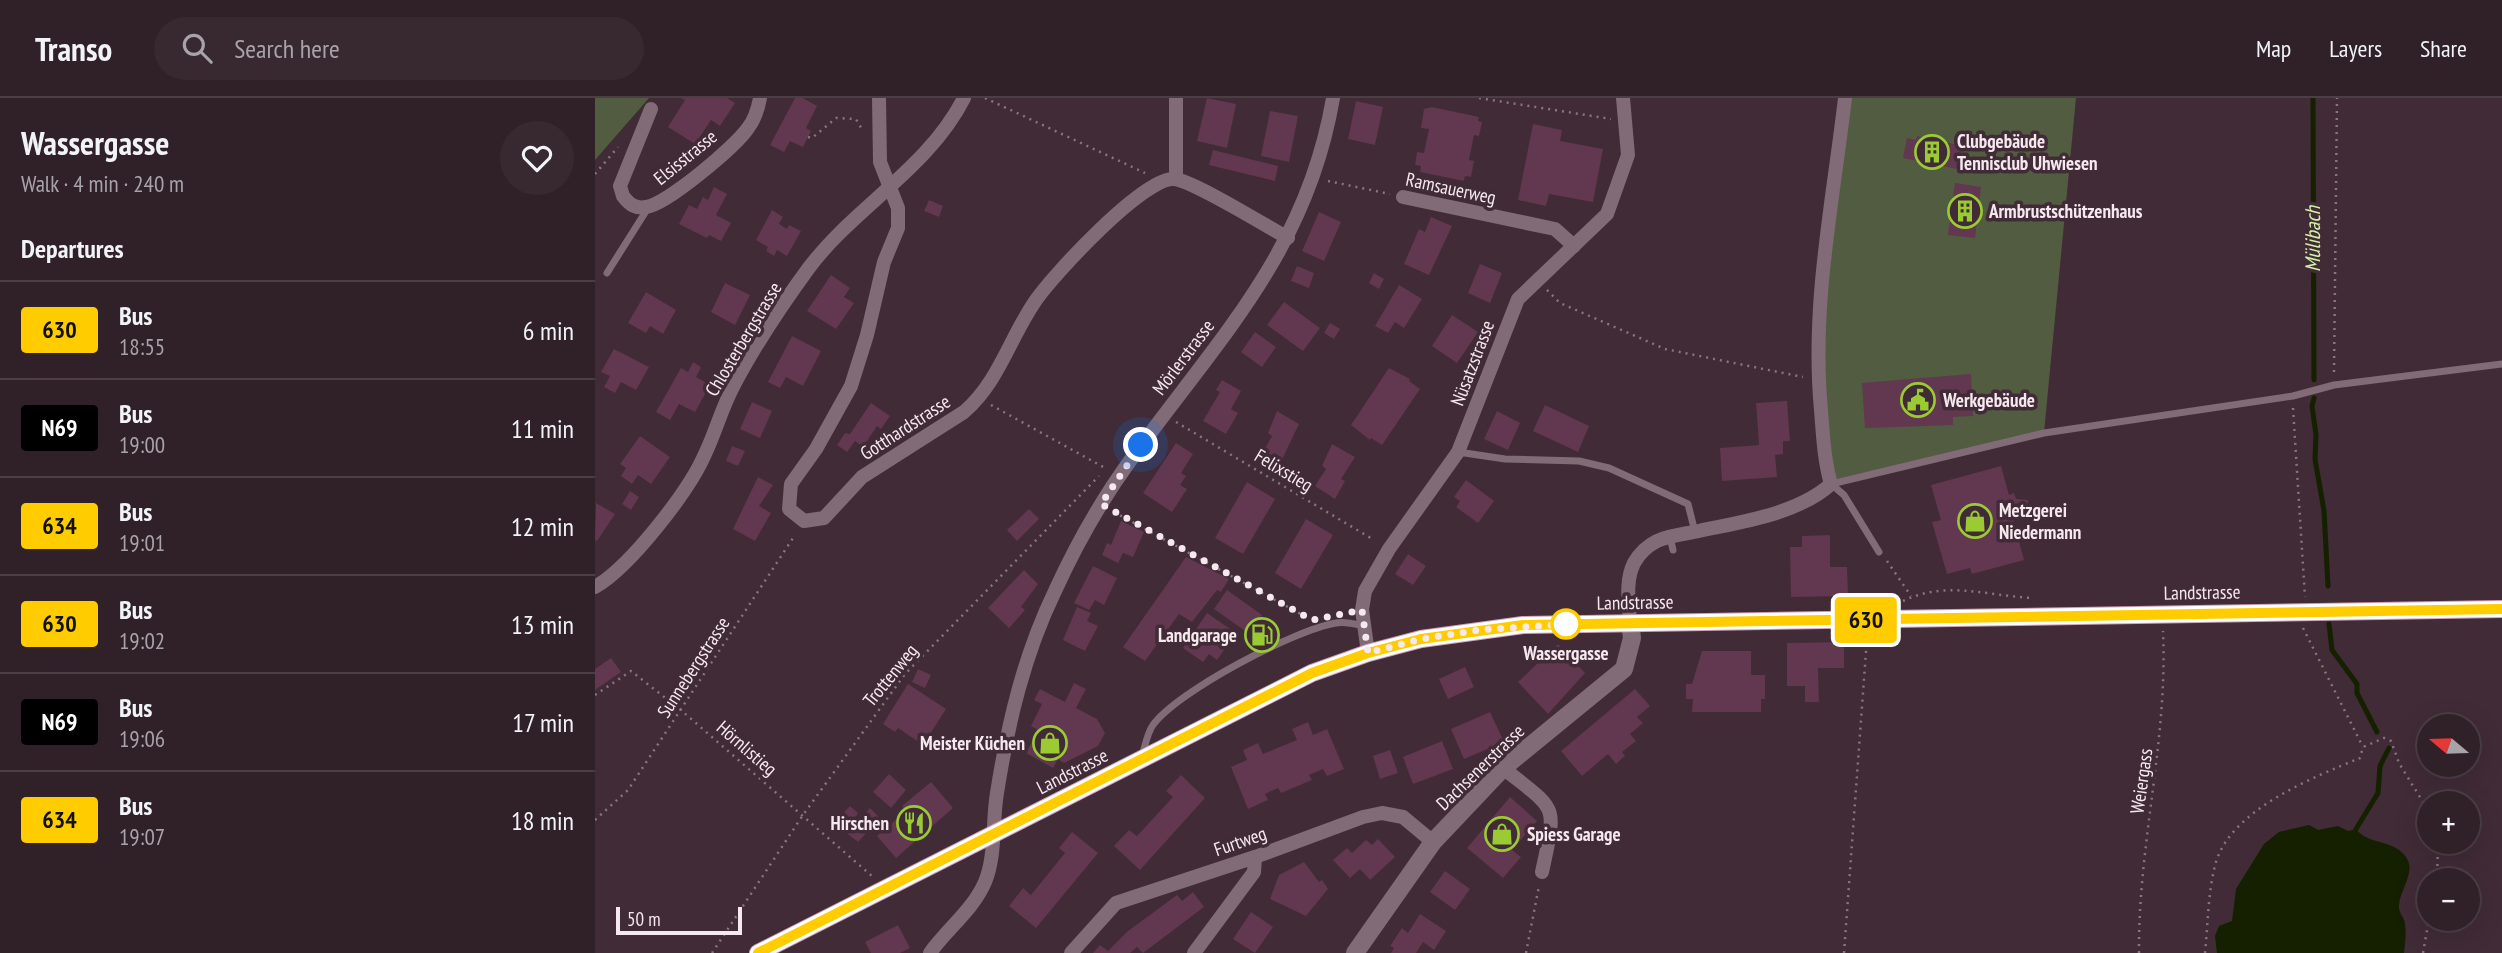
<!DOCTYPE html>
<html lang="en">
<head>
<meta charset="utf-8">
<style>
	:root { --surface:#302028; --page:#382830; --text:#f1f3f6; --muted:#a8a3a8; --line:#4b3e45 }
	body { margin:0; font-family:"PT Sans Narrow",sans-serif; background:var(--page); color:var(--text); height:100vh; display:flex; flex-direction:column; font-size:26px; white-space:nowrap }
	* { box-sizing:border-box; margin:0 }
	p { font-size:23px; color:var(--muted) }
	.icon { flex:none; width:38px; height:38px; fill:none; stroke:currentColor; stroke-width:2; stroke-linecap:round; stroke-linejoin:round }
	.map { position:relative; flex:1; overflow:hidden }
	.side { display:flex; flex-direction:column; background:var(--surface); width:595px }
	.side>* { flex:none }
	.badge { padding:0 14px; border-radius:5px; font-size:24px; line-height:46px }
	.needle { width:46px; rotate:289deg }
	.fabs { position:absolute; left:1822px; top:616px; display:grid; gap:14px }
	.fabs a { display:grid; place-items:center; width:63px; height:63px; border-radius:50%; background:var(--surface); box-shadow:0 7px 28px #0002,0 0 0 2px var(--line); font-size:35px }
	.scale { position:absolute; left:21px; bottom:18px; width:126px; box-sizing:border-box; padding-left:7px; border:4px solid #f6e8ef; border-top:0; font-size:19px; line-height:24px; white-space:nowrap; color:#f6e8ef; -webkit-text-stroke:5px #402b36; paint-order:stroke }
	.you { position:absolute; width:35px; height:35px; margin:-18px; border:5px solid #fff; border-radius:50%; background:#1a73e8; box-shadow:0 0 0 10px #1a73e833 }
	.map>.badge { position:absolute; translate:-50% -50%; box-shadow:0 0 0 4px #fff }
	h2 { padding:0 21px; font-size:26px; line-height:63px }
	.round { display:grid; place-items:center; flex:none; width:74px; height:74px; border-radius:37px; background:var(--page) }
	.overview { display:flex; align-items:center; justify-content:space-between; height:119px; padding:0 21px }
	h1 { font-size:33px; font-weight:700; line-height:52px }
	ul { padding:0; list-style:none }
	li { display:flex; align-items:center; gap:21px; height:98px; padding:0 21px; border-top:2px solid var(--line) }
	li div { flex:1 }
	li b { display:block; font-size:26px }
	li em { font-style:normal }
	li .badge { min-width:77px; font-weight:700; text-align:center }
	header { display:flex; align-items:center; gap:42px; box-sizing:border-box; height:98px; padding:0 35px; background:var(--surface); border-bottom:2px solid var(--line) }
	header strong { font-size:33px }
	nav { display:flex; gap:38px; margin-inline-start:auto; font-size:24px }
	.search { width:490px; height:63px; background:var(--page); display:flex; align-items:center; gap:18px; box-sizing:border-box; padding:0 24px; border-radius:38px; color:var(--muted); font-size:26px }
	main { display:flex; flex:1; min-height:0 }
	.map>svg:first-child { display:block }
	.green { fill:#515c41 }
	.water { fill:#152000 }
	.lines { fill:none; stroke-linecap:round; stroke-linejoin:round }
	.stream { stroke:#152000; stroke-width:5 }
	.building { fill:#623750 }
	.path { stroke:#88767f; stroke-width:2.5; stroke-dasharray:2 5; stroke-linecap:butt }
	.service { stroke:#806b77; stroke-width:7 }
	.minor { stroke:#806b77; stroke-width:14 }
	.tertiary { stroke:#806b77; stroke-width:18 }
	.primary { stroke:#cea3ba; stroke-width:18 }
	.line-casing { stroke:#fff; stroke-width:16 }
	.line { stroke:#fc0; stroke-width:10 }
	.walk { stroke:#f6e8ef; stroke-width:7; stroke-dasharray:0 12.6 }
	.stop-dot { fill:#fff; stroke:#fc0; stroke-width:3.5 }
	.labels { text-anchor:middle; stroke-width:7; stroke-linejoin:round; paint-order:stroke }
	.poi-label { font-size:19px; font-weight:bold; fill:#f6e8ef; stroke:#402b36; text-anchor:start }
	.street-label { font-size:19px; fill:#f6e8ef; stroke:#402b36 }
	.stop-label { font-size:19px; font-weight:bold; fill:#f6e8ef; stroke:#402b36 }
	.water-label { font-size:21px; font-style:italic; fill:#d3f1a8; stroke:#402b36 }
</style>
</head>
<body>
<header>
<strong>Transo</strong>
<div class="search"><svg class="icon" aria-label="search" viewBox="0 0 24 24"><circle cx="10" cy="10" r="6"/><path d="M15 15l6 6"/></svg>Search here</div>
<nav><a>Map</a><a>Layers</a><a>Share</a></nav>
</header>
<main>
<section class="side">
<div class="overview"><div><h1>Wassergasse</h1><p>Walk · 4 min · 240 m</p></div><a class="round"><svg class="icon" aria-label="heart" viewBox="0 0 24 24"><path d="M12 20l-8-8c-3-5 5-10 8-4 3-6 11-1 8 4z"/></svg></a></div>
<h2>Departures</h2>
<ul>
<li><span class="badge" style="background:#fc0;color:#111">630</span><div><b>Bus</b><p>18:55</p></div><em>6 min</em></li>
<li><span class="badge" style="background:#000;color:#fff">N69</span><div><b>Bus</b><p>19:00</p></div><em>11 min</em></li>
<li><span class="badge" style="background:#fc0;color:#111">634</span><div><b>Bus</b><p>19:01</p></div><em>12 min</em></li>
<li><span class="badge" style="background:#fc0;color:#111">630</span><div><b>Bus</b><p>19:02</p></div><em>13 min</em></li>
<li><span class="badge" style="background:#000;color:#fff">N69</span><div><b>Bus</b><p>19:06</p></div><em>17 min</em></li>
<li><span class="badge" style="background:#fc0;color:#111">634</span><div><b>Bus</b><p>19:07</p></div><em>18 min</em></li>
</ul>
</section>
<div class="map">
<svg width="1907" height="855" viewBox="0 0 1907 855">
	<rect width="100%" height="100%" fill="#402b36"/>
	<g class="green">
		<path d="M0 0H54L0 62Z"/>
		<path d="M1250 0H1481L1449 335 1237 382 1223 284Z"/>
	</g>
	<path class="water" d="M1714 727 1723 732 1743 728 1753 733 1761 731C1772 745 1790 742 1804 752 1827 769 1805 789 1804 807 1803 814 1807 816 1809 822 1812 832 1810 845 1809 855H1622L1620 838 1624 828 1637 823 1641 791 1669 746 1684 734Z"/>
	<g class="lines">
		<g class="stream">
			<path d="M1718 0 1719 282"/>
			<path d="M1719 300 1717 308 1721 337 1720 361 1729 413 1733 488"/>
			<path d="M1734 526 1737 552 1762 586V595L1782 634"/>
			<path d="M1761 731 1783 695 1785 668 1794 650"/>
		</g>
	</g>
	<g class="building">
		<path d="M86 0H132L140 5 125 28 116 22 100 46 73 29 90 2Z"/>
		<path d="M200 0H208L222 8 211 30 216 33 208 49 195 43 189 54 175 47Z"/>
		<path d="M612 0 641 6 632 50 602 43Z"/>
		<path d="M761 3 788 9 780 47 753 41Z"/>
		<path d="M837 9 884 19 883 23 887 24 884 38 879 37 874 62 879 63 876 79 870 78 869 83 825 74 826 68 820 67 822 54 829 55 834 31 826 30 829 11Z"/>
		<path d="M675 13 703 18 694 64 666 58Z"/>
		<path d="M938 26 967 32 965 43 1008 51 998 104 954 96 951 108 923 102Z"/>
		<path d="M1322 38 1367 48 1362 71 1308 60 1312 40 1321 42Z"/>
		<path d="M618 52 683 68 680 83 614 67Z"/>
		<path d="M1360 85 1386 89 1380 140 1353 137Z"/>
		<path d="M119 89 132 96 121 117 136 125 126 143 114 137 112 140 84 126 94 107 102 111 108 99 113 102Z"/>
		<path d="M334 102 348 108 344 119 329 113Z"/>
		<path d="M177 112 188 119 184 126 192 131 194 127 206 133 192 158 182 152 179 158 171 153 173 149 161 142Z"/>
		<path d="M724 114 746 124 729 163 707 153Z"/>
		<path d="M836 119 857 128 834 177 809 166 824 131 830 134Z"/>
		<path d="M885 166 907 175 895 205 873 195Z"/>
		<path d="M702 168 719 175 714 190 696 183Z"/>
		<path d="M779 175 789 181 784 191 774 185Z"/>
		<path d="M236 177 255 190 249 199 259 205 241 231 212 213Z"/>
		<path d="M130 185 155 197 140 227 116 214Z"/>
		<path d="M804 187 827 201 809 230 800 224 793 235 780 228Z"/>
		<path d="M51 194 81 212 68 236 55 228 51 235 33 225Z"/>
		<path d="M689 204 725 230 708 253 672 227Z"/>
		<path d="M857 217 883 234 862 265 837 248Z"/>
		<path d="M735 225 745 231 739 241 729 235Z"/>
		<path d="M660 234 681 249 667 269 646 254Z"/>
		<path d="M197 238 226 253 208 288 191 279 185 290 173 284Z"/>
		<path d="M19 251 54 269 41 292 26 284 20 295 9 289 15 278 6 274Z"/>
		<path d="M98 264 106 269 101 279 115 287 100 314 84 306 75 322 61 314 86 270 93 274Z"/>
		<path d="M794 270 815 281 814 283 825 291 787 347 776 340 775 342 756 327Z"/>
		<path d="M1376 276 1378 318 1358 319V327L1270 330 1267 285Z"/>
		<path d="M627 282 646 293 636 311 643 315 631 336 608 323 625 294 621 292Z"/>
		<path d="M1192 303 1195 343H1188V356L1180 357 1182 379 1127 383 1125 350 1164 347 1161 305Z"/>
		<path d="M157 304 177 313 165 340 145 331Z"/>
		<path d="M276 305 295 318 286 331 282 328 268 349 260 343 252 354 242 347 250 335 255 336Z"/>
		<path d="M950 307 994 328 983 354 938 333Z"/>
		<path d="M682 313 704 326 684 368 666 358 677 338 673 335Z"/>
		<path d="M902 313 925 325 913 352 889 341Z"/>
		<path d="M45 338 75 359 56 386 43 377 37 386 26 378 31 370 25 366Z"/>
		<path d="M581 345 598 356 586 375 591 378 585 387 592 391 577 414 548 395Z"/>
		<path d="M737 346 760 359 746 381 750 383 740 401 720 388 731 371 727 368Z"/>
		<path d="M137 348 150 353 143 368 131 363Z"/>
		<path d="M1406 368 1414 397 1419 395 1421 401 1433 402 1432 412 1417 417 1429 462 1377 476 1375 470 1352 476 1337 424 1346 422 1336 387Z"/>
		<path d="M163 379 178 387 164 408 176 415 160 443 138 431Z"/>
		<path d="M871 382 899 403 883 425 861 409 865 403 859 399Z"/>
		<path d="M652 384 680 401 648 456 620 440Z"/>
		<path d="M35 393 44 399 36 412 27 406Z"/>
		<path d="M1 405 20 416 2 443 0 442Z"/>
		<path d="M434 411 444 421 422 443 412 432Z"/>
		<path d="M711 421 738 437 706 491 680 475Z"/>
		<path d="M526 423 549 434 538 459 528 455 523 465 507 457 512 445 516 447Z"/>
		<path d="M1235 437V469H1252L1253 498 1196 499 1195 449H1207V438Z"/>
		<path d="M813 456 831 468 818 487 800 476Z"/>
		<path d="M591 459 634 481 626 494 622 492 597 524 584 516 550 563 528 549Z"/>
		<path d="M498 468 522 480 509 507 500 502 494 512 479 505Z"/>
		<path d="M429 472 443 486 426 509 430 512 414 530 393 510Z"/>
		<path d="M632 492 667 517 653 535 619 511Z"/>
		<path d="M482 509 496 515 492 523 503 528 490 553 468 542Z"/>
		<path d="M612 515 641 535 622 562 614 556 608 564 588 550Z"/>
		<path d="M1249 544V570H1223L1224 604H1210V588H1192V545Z"/>
		<path d="M963 546 990 575 953 616 923 584Z"/>
		<path d="M1107 553H1156V577H1170V601H1166V614H1097L1098 601H1091V586H1097Z"/>
		<path d="M16 560 26 574 0 592V571Z"/>
		<path d="M870 569 879 589 853 601 844 581Z"/>
		<path d="M323 571 336 577 330 590 317 584Z"/>
		<path d="M479 585 491 591 481 610 502 621 510 635 503 648 469 665 463 661 458 670 431 655 443 632 436 628 447 606 439 602 445 591 470 604Z"/>
		<path d="M313 586 351 611 328 647 303 630 300 634 288 626Z"/>
		<path d="M1040 591 1055 608 1042 619 1048 625 1035 636 1041 643 1027 654 1030 658 1021 666 1013 656 987 678 966 653Z"/>
		<path d="M895 614 909 644 869 661 856 631Z"/>
		<path d="M713 624 718 637 732 631 749 671 732 678 728 671 714 677 717 682 686 695 683 690 670 696 673 702 653 711 636 669 652 662 648 652 663 645 668 656 702 642 697 631Z"/>
		<path d="M847 643 858 671 818 686 808 659Z"/>
		<path d="M795 652 803 675 785 681 778 658Z"/>
		<path d="M294 676 311 692 296 710 278 694Z"/>
		<path d="M586 677 610 700 545 772 519 748 534 732 542 738 578 699 571 693Z"/>
		<path d="M336 684 358 710 301 760 282 738 311 713 307 708Z"/>
		<path d="M915 699 942 723 917 752 926 759 908 780 872 750Z"/>
		<path d="M255 708 263 715 260 720 263 723 275 710 285 720 263 744 239 725Z"/>
		<path d="M477 734 503 755 441 830 414 808 428 790 436 797 470 755 464 750Z"/>
		<path d="M783 741 800 759 775 782 765 771 755 780 738 762 752 750 757 755 771 742 777 747Z"/>
		<path d="M709 764 724 784 727 782 733 791 711 818 675 801 684 777Z"/>
		<path d="M850 773 875 791 860 812 835 794Z"/>
		<path d="M598 794 609 809 548 855 542 849 535 855H498L505 847 513 853 533 833 582 797 587 803Z"/>
		<path d="M656 814 678 829 660 855 638 841Z"/>
		<path d="M825 816 851 833 839 852 828 844 821 855H796L799 850 795 848 807 830 813 835Z"/>
		<path d="M303 827 315 850 305 855H276L270 844Z"/>
	</g>
	<g class="lines">
		<g class="path">
			<path d="M390 0 550 75"/>
			<path d="M884 0 1016 21"/>
			<path d="M213 39 217 40 241 20 261 21 268 33"/>
			<path d="M0 76 23 49"/>
			<path d="M733 83 795 96"/>
			<path d="M952 192 965 205 1070 251 1208 279"/>
			<path d="M1739 274 1742 0"/>
			<path d="M396 307 510 370"/>
			<path d="M1698 310 1710 499"/>
			<path d="M581 324 779 442"/>
			<path d="M519 414 713 520"/>
			<path d="M1292 463 1316 498"/>
			<path d="M1308 503C1352 482 1392 498 1438 500"/>
			<path d="M1708 530 1768 649"/>
			<path d="M0 597 36 573 87 613 278 779"/>
			<path d="M0 722 33 692 200 437"/>
			<path d="M1842 782 1843 744"/>
			<path d="M117 855 208 717 310 576 504 378"/>
			<path d="M931 855 944 788"/>
			<path d="M1249 855 1272 540"/>
			<path d="M1544 855C1543 746 1573 643 1568 533"/>
			<path d="M1610 855C1613 826 1613 792 1621 764 1637 711 1719 679 1765 660L1768 649 1789 640 1796 643 1804 665 1834 714"/>
			<path d="M1828 855 1834 821"/>
		</g>
		<g class="service">
			<path d="M12 175 53 110"/>
			<path d="M863 354 910 361 984 363 1014 370 1093 406 1100 434"/>
			<path d="M1075 439 1078 452"/>
			<path d="M1284 454 1249 397 1236 386 1449 335 1698 298 1739 287 1907 266"/>
			<path d="M547 658C550 649 552 635 558 627 583 593 699 532 741 525 750 523 760 526 768 528"/>
		</g>
		<g class="minor">
			<path d="M284 0 285 64 303 110V130L289 164 272 237 256 288 221 351 196 386 194 411 209 423 229 420 267 379 369 314C404 284 415 239 441 202 459 176 549 79 579 81 599 83 671 128 693 140"/>
			<path d="M56 11 25 88 28 98C34 106 40 111 51 109 71 107 141 48 153 30 160 21 163 11 165 0"/>
			<path d="M581 81V0"/>
			<path d="M808 99 960 131 979 148"/>
			<path d="M0 489C35 469 94 393 110 356 121 333 127 309 139 287 160 247 186 208 213 171 259 109 333 71 369 0"/>
			<path d="M1035 524C1034 505 1030 483 1039 465 1044 456 1052 448 1062 443 1075 437 1090 436 1104 433 1146 424 1203 416 1236 386 1229 362 1228 337 1226 312 1216 207 1238 104 1250 0"/>
			<path d="M773 555 767 512 770 493 794 451 863 354 923 201 1012 116 1033 57 1028 0"/>
			<path d="M908 670C963 714 962 704 947 774"/>
			<path d="M335 855C352 831 378 812 390 784 401 758 397 724 402 695 413 625 429 557 460 493 481 447 507 401 537 360 624 240 712 153 738 0"/>
			<path d="M476 855 521 805 660 759 768 719 787 715 808 719 838 744"/>
			<path d="M599 855 659 774 660 759"/>
		</g>
		<path class="tertiary" d="M760 855 838 744 908 670 1029 571 1037 540 1035 524"/>
		<path class="primary" d="M163 855 717 575 773 555 826 541 928 527 1907 511"/>
	</g>
	<g class="lines">
		<g class="line-casing">
			<path id="line" d="M163 855 717 575 773 555 826 541 928 527 1907 511"/>
		</g>
		<use href="#line" class="line"/>
		<path class="walk" d="M546 347 506 406 717 522 767 512 773 555 826 541 884 532 971 526"/>
	</g>
	<defs>
		<g id="building-ring" transform="scale(1.75)"><circle r="9.5" fill="#402b36" stroke="#9bcb33" stroke-width="1.5"/><path d="M-4-6H4V6H1V3H-1V6H-4ZM-2.5-4.3h1.7v1.8h-1.7ZM.8-4.3h1.7v1.8H.8ZM-2.5-1h1.7V.8h-1.7ZM.8-1h1.7V.8H.8Z" fill="#9bcb33"/></g>
		<g id="civic-ring" transform="scale(1.75)"><circle r="9.5" fill="#402b36" stroke="#9bcb33" stroke-width="1.5"/><path d="M-.6-6.5H3V-4.5H.6V-3L4-1V1h2V6H-6V1h2V-1L-.6-3ZM-1.2 2.5V6h2.4V2.5Z" fill="#9bcb33"/></g>
		<g id="shop-ring" transform="scale(1.75)"><circle r="9.5" fill="#402b36" stroke="#9bcb33" stroke-width="1.5"/><path d="M-5-2.5h2.3a2.7 3.5 0 0 1 5.4 0H5L5.5 6h-11ZM-1.5-2.5h3a1.5 2.3 0 0 0-3 0Z" fill="#9bcb33"/></g>
		<g id="fuel-ring" transform="scale(1.75)"><circle r="9.5" fill="#402b36" stroke="#9bcb33" stroke-width="1.5"/><path d="M-5.5-6h7V0h2V4h1.3V-2.5L3-4.5l.8-.8L6-3V5H2.5V1h-1V6h-7ZM-4.2-4.7v3.2H.2V-4.7Z" fill="#9bcb33"/></g>
		<g id="restaurant-ring" transform="scale(1.75)"><circle r="9.5" fill="#402b36" stroke="#9bcb33" stroke-width="1.5"/><path d="M-5-6h1v4h1v-4h1v4h1v-4h1v5L-1.5 .5V6h-2V.5L-5-1ZM5-6V6H3V1.5H1.5Q1.5-4 5-6Z" fill="#9bcb33"/></g>
	</defs>
	<g fill-rule="evenodd">
		<use href="#building-ring" x="1337" y="54"/>
		<use href="#building-ring" x="1370" y="113"/>
		<use href="#civic-ring" x="1323" y="302"/>
		<use href="#shop-ring" x="1380" y="423"/>
		<use href="#fuel-ring" x="667" y="537"/>
		<use href="#shop-ring" x="455" y="645"/>
		<use href="#restaurant-ring" x="319" y="725"/>
		<use href="#shop-ring" x="907" y="736"/>
	</g>
	<circle class="stop-dot" cx="971" cy="526" r="14"/>
	<g class="labels">
		<g class="poi-label">
			<text x="1362" y="50">Clubgebäude<tspan x="1362" dy="22">Tennisclub Uhwiesen</tspan></text>
			<text x="1394" y="120">Armbrustschützenhaus</text>
			<text x="1348" y="309">Werkgebäude</text>
			<text x="1404" y="419">Metzgerei<tspan x="1404" dy="22">Niedermann</tspan></text>
			<text x="642" y="544" text-anchor="end">Landgarage</text>
			<text x="430" y="652" text-anchor="end">Meister Küchen</text>
			<text x="294" y="732" text-anchor="end">Hirschen</text>
			<text x="932" y="743">Spiess Garage</text>
		</g>
		<g class="street-label">
			<text transform="translate(90 59) rotate(-39)" y="7">Elsisstrasse</text>
			<text transform="translate(856 90) rotate(12)" y="7">Ramsauerweg</text>
			<text transform="translate(148 241) rotate(-59)" y="7">Chlosterbergstrasse</text>
			<text transform="translate(588 259) rotate(-53)" y="7">Mörlerstrasse</text>
			<text transform="translate(877 265) rotate(-69)" y="7">Nüsatzstrasse</text>
			<text transform="translate(310 329) rotate(-33)" y="7">Gotthardstrasse</text>
			<text transform="translate(689 372) rotate(31)" y="7">Felixstieg</text>
			<text transform="translate(1607 494) rotate(-1)" y="7">Landstrasse</text>
			<text transform="translate(1040 504) rotate(-1)" y="7">Landstrasse</text>
			<text transform="translate(98 569) rotate(-57)" y="7">Sunnebergstrasse</text>
			<text transform="translate(295 577) rotate(-51)" y="7">Trottenweg</text>
			<text transform="translate(152 650) rotate(41)" y="7">Hörnlistieg</text>
			<text transform="translate(885 669) rotate(-44)" y="7">Dachsenerstrasse</text>
			<text transform="translate(477 673) rotate(-27)" y="7">Landstrasse</text>
			<text transform="translate(1546 683) rotate(-82)" y="7">Weiergass</text>
			<text transform="translate(645 743) rotate(-19)" y="7">Furtweg</text>
		</g>
		<g class="stop-label">
			<text x="971" y="562">Wassergasse</text>
		</g>
		<g class="water-label">
			<text transform="translate(1718 141) rotate(-90)" y="7">Mülibach</text>
		</g>
	</g>
</svg>
<div class="fabs">
<a><svg class="needle" viewBox="-14 -14 28 28"><path d="M0-13l5 13h-10z" fill="#e53935"/><path d="M0 13l5-13h-10z" fill="#a8a3a8"/></svg></a>
<a>+</a>
<a>−</a>
</div>
<div class="scale">50 m</div>
<div class="you" style="left:546px;top:347px"></div>
<b class="badge" style="left:1271px;top:522px;background:#fc0;color:#111">630</b>
</div>
</main>
</body>
</html>
